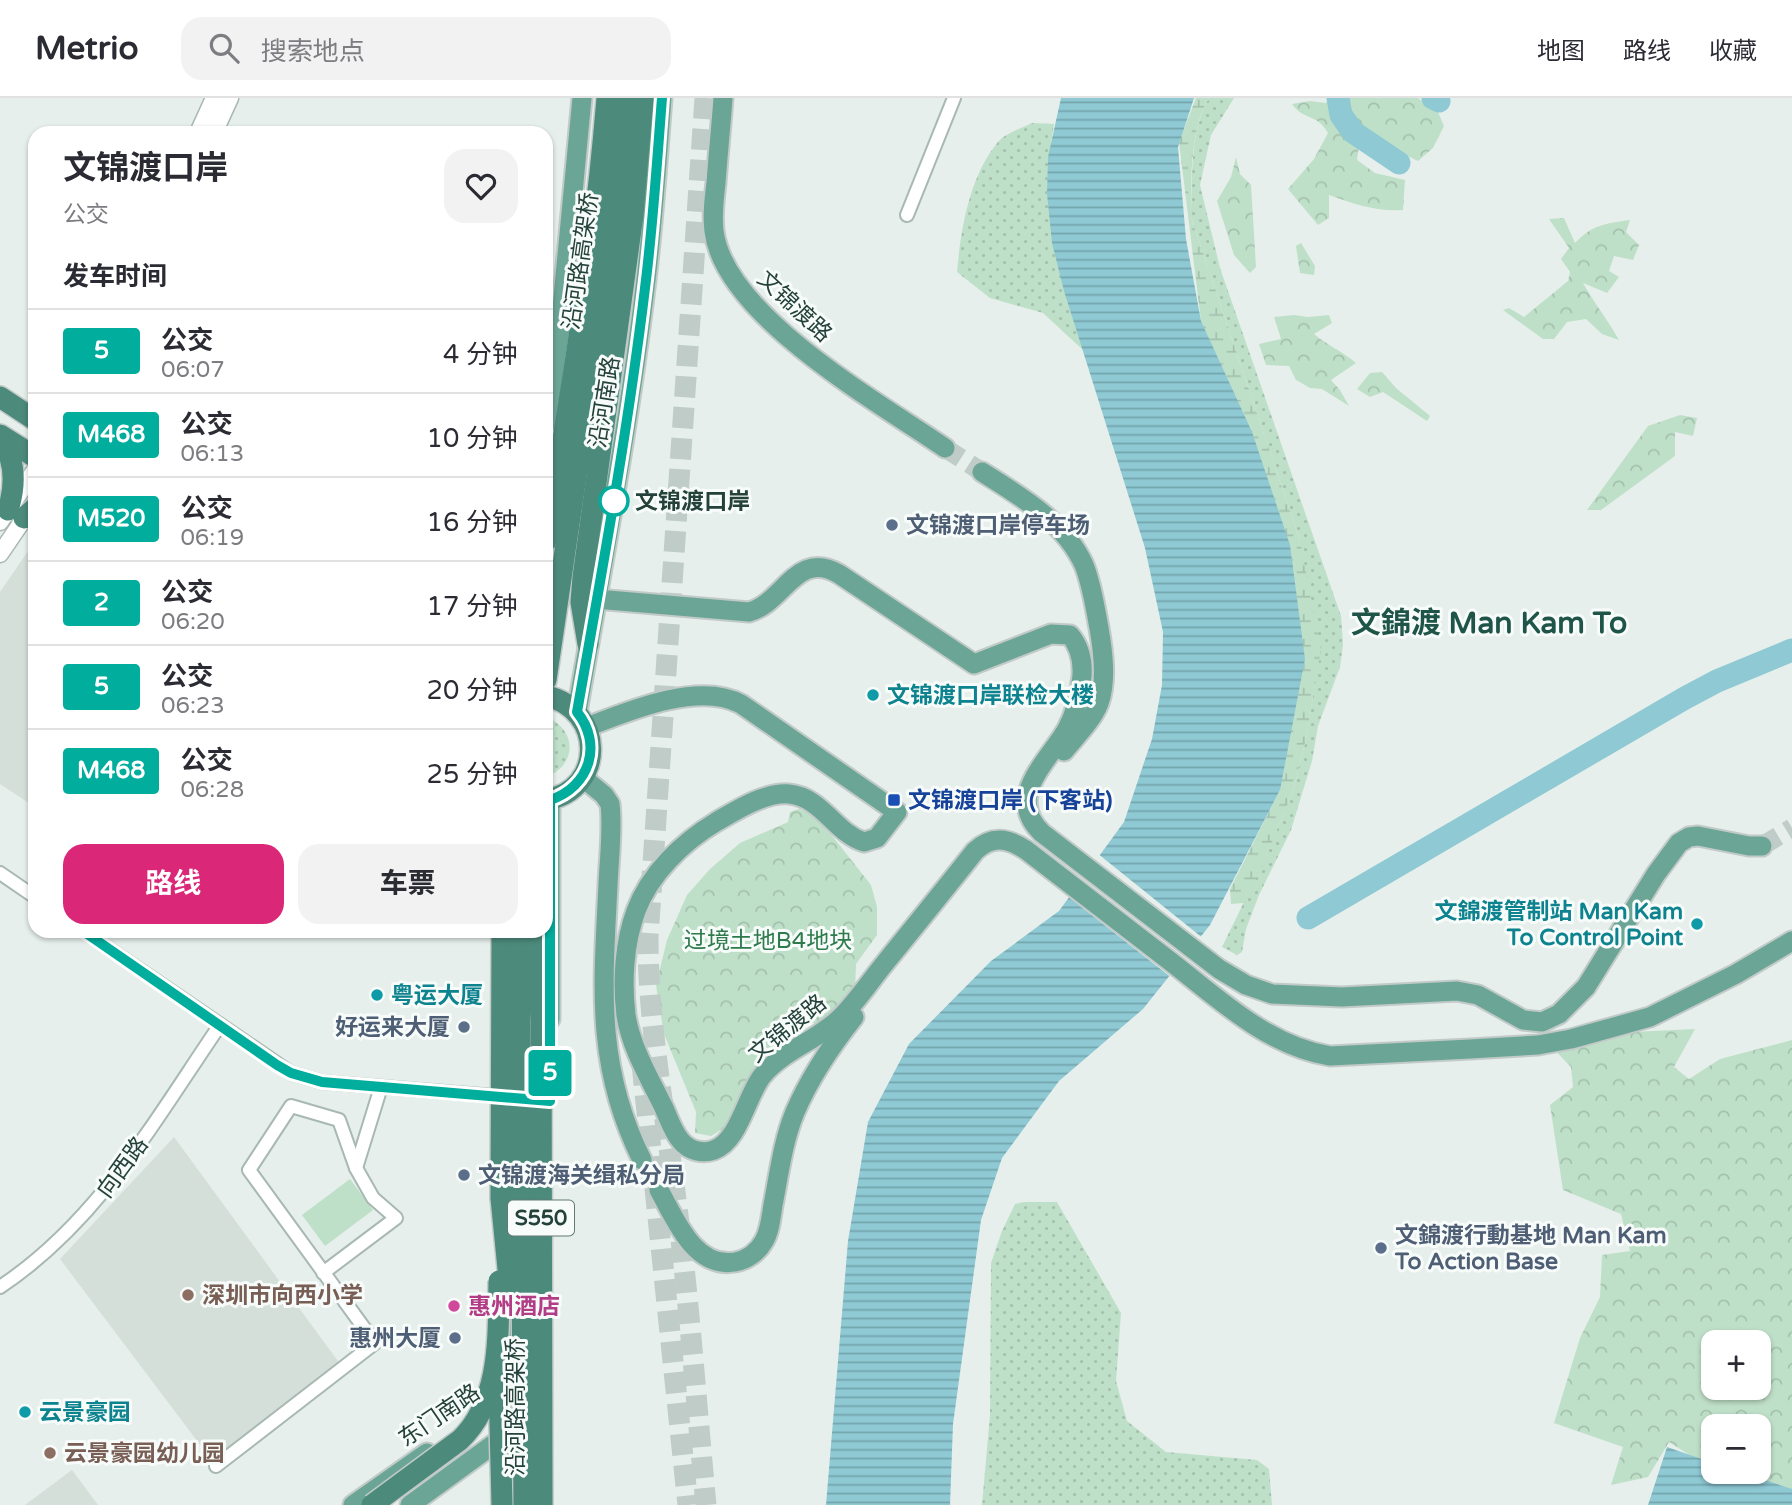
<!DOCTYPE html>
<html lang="zh">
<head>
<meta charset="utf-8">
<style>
	:root { --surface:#fff; --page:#f2f2f3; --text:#2b2b33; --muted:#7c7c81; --line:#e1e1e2; --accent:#db2777 }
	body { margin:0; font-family:"Varela Round","Noto Sans SC",sans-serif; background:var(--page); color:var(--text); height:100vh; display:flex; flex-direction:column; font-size:26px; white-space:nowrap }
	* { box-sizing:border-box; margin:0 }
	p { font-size:23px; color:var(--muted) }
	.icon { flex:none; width:38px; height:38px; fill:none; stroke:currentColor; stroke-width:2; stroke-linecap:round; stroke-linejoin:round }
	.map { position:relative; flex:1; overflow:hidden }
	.sheet { position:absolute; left:28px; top:28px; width:525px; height:812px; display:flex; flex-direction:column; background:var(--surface); border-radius:21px; box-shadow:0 2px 5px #0004 }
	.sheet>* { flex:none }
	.badge { padding:0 14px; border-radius:5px; font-size:24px; line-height:46px }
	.controls { position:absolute; left:1701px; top:1232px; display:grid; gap:14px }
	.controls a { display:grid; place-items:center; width:70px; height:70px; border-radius:14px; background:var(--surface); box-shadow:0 2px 5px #0004; font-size:35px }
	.map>.badge { position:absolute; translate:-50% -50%; box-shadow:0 0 0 4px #fff }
	h2 { padding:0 35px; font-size:26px; line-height:63px }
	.round { display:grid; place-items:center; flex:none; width:74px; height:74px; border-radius:21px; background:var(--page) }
	.summary { display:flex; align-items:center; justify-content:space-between; height:119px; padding:0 35px }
	h1 { font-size:33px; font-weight:700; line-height:52px }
	.action { display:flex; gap:14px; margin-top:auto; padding:14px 35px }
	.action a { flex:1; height:80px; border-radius:21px; background:var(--accent); color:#fff; font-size:28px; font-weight:700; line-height:80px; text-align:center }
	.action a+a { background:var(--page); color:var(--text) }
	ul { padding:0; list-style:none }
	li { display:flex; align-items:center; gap:21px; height:84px; padding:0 35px; border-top:2px solid var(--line) }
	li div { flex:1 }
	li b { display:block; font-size:26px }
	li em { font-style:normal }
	li .badge { min-width:77px; font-weight:700; text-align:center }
	header { display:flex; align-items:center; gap:42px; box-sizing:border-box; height:98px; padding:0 35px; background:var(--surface); border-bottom:2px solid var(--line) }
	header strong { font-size:33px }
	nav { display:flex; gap:38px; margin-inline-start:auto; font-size:24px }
	.search { width:490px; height:63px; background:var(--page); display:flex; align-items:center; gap:18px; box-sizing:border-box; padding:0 24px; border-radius:21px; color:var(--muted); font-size:26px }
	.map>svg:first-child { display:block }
	.built { fill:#d4dfda }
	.green { fill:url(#green-dots) }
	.forest { fill:url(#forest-crowns); fill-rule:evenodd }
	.wetland { fill:url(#wetland-marsh) }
	.pitch { fill:#bfe0c8 }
	.water { fill:url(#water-rules) }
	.pier { fill:#e6efeb }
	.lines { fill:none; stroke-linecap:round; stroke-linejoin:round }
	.river { stroke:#8ec9d4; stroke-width:23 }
	.primary-tunnel { stroke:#bfccc8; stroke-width:19; stroke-dasharray:19 10; stroke-linecap:butt }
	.trunk-tunnel { stroke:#bfccc8; stroke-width:21; stroke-dasharray:21 10; stroke-linecap:butt }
	.minor-casing { stroke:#a8b8b2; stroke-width:16 }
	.tertiary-casing { stroke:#a8b8b2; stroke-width:19 }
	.primary-casing { stroke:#c2cac8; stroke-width:23 }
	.trunk-casing { stroke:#c2cac8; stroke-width:24 }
	.minor { stroke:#fff; stroke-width:12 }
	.tertiary { stroke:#fff; stroke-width:16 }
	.primary { stroke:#6aa596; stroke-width:19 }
	.trunk { stroke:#4c8a7c; stroke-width:21 }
	.trunk-bridge-casing { stroke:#c2cac8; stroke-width:24; stroke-linecap:butt }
	.trunk-bridge { stroke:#4c8a7c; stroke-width:21 }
	.line-casing { stroke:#fff; stroke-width:16 }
	.line { stroke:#01ad9c; stroke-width:10 }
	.stop-dot { fill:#fff; stroke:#01ad9c; stroke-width:3.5 }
	.service-dot { fill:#5c6f8a; stroke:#f7fbf9; stroke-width:2.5 }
	.culture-dot { fill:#0f9aa8; stroke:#f7fbf9; stroke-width:2.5 }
	.transit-dot { fill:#1a4fb4; stroke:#f7fbf9; stroke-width:2.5 }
	.education-dot { fill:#8d6e63; stroke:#f7fbf9; stroke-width:2.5 }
	.hotel-dot { fill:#d1479c; stroke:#f7fbf9; stroke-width:2.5 }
	.labels { text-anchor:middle; stroke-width:6; stroke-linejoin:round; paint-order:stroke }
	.shield { fill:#f7fbf9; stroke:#637a73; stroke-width:2 }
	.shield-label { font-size:21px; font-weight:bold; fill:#24423a }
	.street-label { font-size:23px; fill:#24423a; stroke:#f7fbf9 }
	.stop-label { font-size:23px; font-weight:bold; fill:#24423a; stroke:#f7fbf9; text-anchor:start }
	.service-label { font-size:23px; font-weight:bold; fill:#4e5e75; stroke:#f7fbf9; text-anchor:start }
	.culture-label { font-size:23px; font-weight:bold; fill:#0d838f; stroke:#f7fbf9; text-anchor:start }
	.transit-label { font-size:23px; font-weight:bold; fill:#164399; stroke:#f7fbf9; text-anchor:start }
	.park-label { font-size:23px; fill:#2d7a4b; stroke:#f7fbf9 }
	.education-label { font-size:23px; font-weight:bold; fill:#785e54; stroke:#f7fbf9; text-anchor:start }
	.hotel-label { font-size:23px; font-weight:bold; fill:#b23c85; stroke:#f7fbf9; text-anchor:start }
	.district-label { font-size:30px; font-weight:bold; fill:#1f5548; stroke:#f7fbf9 }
</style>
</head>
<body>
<header>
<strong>Metrio</strong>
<div class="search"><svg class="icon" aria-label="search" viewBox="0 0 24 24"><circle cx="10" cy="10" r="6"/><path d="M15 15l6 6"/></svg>搜索地点</div>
<nav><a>地图</a><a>路线</a><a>收藏</a></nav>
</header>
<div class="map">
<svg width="1792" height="1407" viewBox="0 0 1792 1407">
	<defs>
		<pattern id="green-dots" width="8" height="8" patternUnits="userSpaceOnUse" patternTransform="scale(1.75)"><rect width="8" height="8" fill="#bfe0c8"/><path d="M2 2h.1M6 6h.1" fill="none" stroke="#a4c1ad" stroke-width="1.8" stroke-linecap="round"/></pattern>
		<pattern id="forest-crowns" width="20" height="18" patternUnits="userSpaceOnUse" patternTransform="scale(1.75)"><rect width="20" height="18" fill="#bfe0c8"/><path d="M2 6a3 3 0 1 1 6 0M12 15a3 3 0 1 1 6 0" fill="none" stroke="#a4c1ad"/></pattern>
		<pattern id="wetland-marsh" width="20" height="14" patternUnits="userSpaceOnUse" patternTransform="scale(1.75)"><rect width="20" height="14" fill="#bfe0c8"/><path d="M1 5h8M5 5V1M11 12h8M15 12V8" fill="none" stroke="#a4c1ad"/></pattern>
		<pattern id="water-rules" width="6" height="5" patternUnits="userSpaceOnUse" patternTransform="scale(1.75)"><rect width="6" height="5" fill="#8ec9d4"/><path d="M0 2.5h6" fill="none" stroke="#74a5ad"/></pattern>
	</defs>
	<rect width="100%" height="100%" fill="#e6efeb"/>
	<g class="built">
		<path d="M35 443V709L0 686V494Z"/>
		<path d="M174 1039 343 1270 216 1368 60 1161Z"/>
		<path d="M72 1372 98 1407H25Z"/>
	</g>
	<g class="green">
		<path d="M1209 0H1234L1211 37 1200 87 1220 170 1341 518 1343 547 1340 569 1318 628 1312 663 1291 732 1259 797 1246 831 1242 854 1237 857 1222 849 1263 765 1293 693 1306 641 1320 555 1299 440 1191 119C1192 83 1190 31 1209 0Z"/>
		<path d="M1032 25 1054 26C1039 107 1058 176 1083 252L1043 215 990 200 957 174C961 131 969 79 998 44 1005 35 1022 30 1032 25Z"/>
		<path d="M546 619C577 631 578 667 546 679Z"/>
		<path d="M1024 1104H1057L1121 1215 1116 1283 1127 1323 1166 1354 1257 1362 1269 1371 1272 1407H982L990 1317 991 1165 1002 1133 1015 1106Z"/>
	</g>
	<g class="forest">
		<path d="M1330 0H1418L1438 14 1444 28 1433 50 1418 63 1372 41 1359 48 1357 62 1375 75 1405 82 1403 112C1377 114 1354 106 1329 97V120L1318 127 1288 91 1314 61 1328 35C1317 15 1304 23 1292 6L1310 3 1326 5Z"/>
		<path d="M1236 59 1240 76 1251 87 1256 169 1250 175 1234 157 1217 103 1231 79Z"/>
		<path d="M1564 120 1575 145C1593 126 1605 126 1630 122L1626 134 1639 147 1633 162 1614 158 1609 173 1619 179 1607 195 1583 185C1594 205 1608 222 1619 242L1602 236 1586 221 1567 224 1554 241H1543L1503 212 1509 210 1524 219 1568 183 1570 174 1561 161 1569 150 1549 121Z"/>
		<path d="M1301 145 1315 168 1314 177 1300 175 1296 148Z"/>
		<path d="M1294 217 1308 219 1329 217 1332 225 1314 236C1327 247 1342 253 1356 265L1331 282 1340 292 1349 308 1322 291 1310 290 1296 282 1289 268 1266 267 1259 246 1281 241 1274 219Z"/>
		<path d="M1382 274 1396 290 1430 318 1427 323 1383 294 1370 299 1357 291 1370 275Z"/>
		<path d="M1680 317 1697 320 1693 338 1675 334V358L1601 412H1587L1648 328Z"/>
		<path d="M799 711 813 716 826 730 871 787 877 809V837L856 866 855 894 835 919 790 932 783 937 759 965 739 1010 728 1028 711 1038 695 1035 696 1014 664 936 656 887 667 842 687 797 710 771 740 745 788 724 790 714Z"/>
		<path d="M1695 931 1674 969 1689 981 1720 961 1792 942V1400L1717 1374H1759V1328H1713V1372L1669 1344 1648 1379 1611 1387 1623 1349 1554 1325 1580 1240 1600 1199 1602 1157 1630 1153 1621 1116 1563 1092 1550 1007 1573 989 1571 969 1537 934H1632ZM1713 1244H1759V1290H1713Z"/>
	</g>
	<path class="wetland" d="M1196 0H1209C1190 30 1191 84 1191 119L1300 443 1321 552 1306 641 1293 693 1261 771 1244 805 1231 806 1230 791 1280 692 1201 223 1179 44Z"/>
	<path class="pitch" d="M350 1081 373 1112 325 1148 302 1117Z"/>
	<g class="water">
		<path d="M1061 0H1194L1178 49 1186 141 1201 223 1252 334 1290 447 1305 561 1280 692 1210 827 1143 911 1059 983 1002 1060 981 1122 953 1326 950 1407H826L848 1143 868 1024 909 946 991 863 1059 813 1124 724 1152 641 1162 587 1163 534 1145 450 1064 193 1052 145 1047 96 1048 59Z"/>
		<path d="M1667 1349 1713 1365V1374H1740L1792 1391V1407H1648Z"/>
	</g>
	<path class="pier" d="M1097 755 1204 841 1172 880 1066 797Z"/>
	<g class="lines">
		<g class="river">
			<path d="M1338 0 1341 17 1353 34 1399 65"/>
			<path d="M1433 0 1439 3"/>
			<path d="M1308 820 1685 600 1717 583 1792 552"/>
		</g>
		<g class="primary-tunnel">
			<path d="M945 350 982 374"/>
			<path d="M1762 748 1792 730"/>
			<path d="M642 1062 659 1092"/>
		</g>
		<g class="trunk-tunnel">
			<path d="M705 0 648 839C648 925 664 1009 675 1094 689 1198 696 1303 706 1407"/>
			<path d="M642 966 688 1407"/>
		</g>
		<g class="minor-casing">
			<g id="minor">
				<path d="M907 117 954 0"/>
				<path d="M0 775 35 799"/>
				<path d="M83 833 291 975 322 984 506 999"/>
				<path d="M356 1070 381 989"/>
				<path d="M0 1189C98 1124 155 1022 220 927"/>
				<path d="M216 1368 375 1245 249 1072 291 1008 339 1022 356 1070 373 1100 396 1120 323 1175"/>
			</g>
		</g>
		<g class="tertiary-casing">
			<g id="tertiary">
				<path d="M198 35 214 0"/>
				<path d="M214 35 230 0"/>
				<path d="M0 424 35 372"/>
				<path d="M0 456 30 412"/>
			</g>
		</g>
		<g class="primary-casing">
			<g id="primary">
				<path d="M723 0C721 28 718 57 716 85 714 101 712 117 714 133 724 217 878 304 945 350"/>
				<path d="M546 326 560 231 582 0"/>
				<path d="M982 374C1020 398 1065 424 1084 467 1092 487 1095 509 1099 530 1103 553 1107 583 1099 605 1092 623 1076 638 1064 653"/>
				<path d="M596 501 749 514C784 505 796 451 839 476L974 566 1051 536 1070 537C1080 549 1083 563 1082 578 1080 597 1076 614 1067 631 1048 664 1004 699 1042 735L1219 871 1246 887 1272 896 1342 899 1457 893 1478 897 1523 922 1542 924 1559 916 1586 889 1656 776 1679 745 1689 739 1698 738 1749 748H1762"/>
				<path d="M577 614C601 473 628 332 645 190 653 127 657 63 662 0"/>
				<path d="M587 629C628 613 699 583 741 606L897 714 877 740 864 744C835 735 822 699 789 696 765 694 737 712 716 724 683 744 650 775 636 813 624 845 622 884 626 917 631 950 650 981 664 1010 669 1021 673 1034 681 1043 689 1053 703 1056 714 1052 739 1043 746 999 762 978 783 952 819 942 842 918 858 902 871 882 885 865 915 828 945 791 975 753 992 737 1008 740 1026 752 1073 788 1120 824 1166 860 1216 898 1266 948 1330 958L1470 951 1538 947 1571 941 1650 919 1736 876 1792 843"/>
				<path d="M582 679 604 697 610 706C613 732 609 761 608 787 603 888 595 968 642 1062"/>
				<path d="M550 921V702"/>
				<path d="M659 1092C675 1120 694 1171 735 1164 747 1162 758 1154 764 1143 770 1133 771 1119 773 1107 779 1076 783 1043 795 1014 810 979 831 948 854 919"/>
				<path d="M509 1308 510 1188"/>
				<path d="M353 1407 427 1355"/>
				<path d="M410 1407 509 1335 532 1315"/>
			</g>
		</g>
		<g class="trunk-casing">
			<g id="trunk">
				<path d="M0 299 35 322"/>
				<path d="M0 337 35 359"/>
				<path d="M0 339C16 362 16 387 8 412"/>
				<path d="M24 420 35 410"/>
				<path d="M546 443C571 296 595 149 607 0"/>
				<path d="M588 546 581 504 583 479 633 117 643 0"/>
				<path d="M546 582 611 141 625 0"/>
				<path d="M546 598C605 611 606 692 546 702"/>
			</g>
		</g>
		<use href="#minor" class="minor"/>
		<use href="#tertiary" class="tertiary"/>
		<use href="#primary" class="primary"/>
		<use href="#trunk" class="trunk"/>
		<g class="trunk-bridge-casing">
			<g id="trunk-bridge">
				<path d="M502 833 501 1100 511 1201"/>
				<path d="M519 833 524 1407"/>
				<path d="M536 833 541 923 542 1407"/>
				<path d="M499 1284 502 1407"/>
				<path d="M372 1407 460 1342C502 1302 498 1237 499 1183"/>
			</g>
		</g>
		<use href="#trunk-bridge" class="trunk-bridge"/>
	</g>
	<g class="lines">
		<g class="line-casing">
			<path id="line" d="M83 833 277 967 291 975 322 984 550 1003V702C590 689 603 646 577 614 602 473 628 332 645 190 653 127 657 63 662 0"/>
		</g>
		<use href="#line" class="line"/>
	</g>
	<circle class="stop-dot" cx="614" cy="403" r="14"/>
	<g class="service-dot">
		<circle cx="892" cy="427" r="7"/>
		<circle cx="464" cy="929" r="7"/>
		<circle cx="464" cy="1077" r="7"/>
		<circle cx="1381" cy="1150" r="7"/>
		<circle cx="455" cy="1240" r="7"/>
	</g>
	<g class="culture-dot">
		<circle cx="873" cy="597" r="7"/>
		<circle cx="1697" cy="826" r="7"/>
		<circle cx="377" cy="897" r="7"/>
		<circle cx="25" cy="1314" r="7"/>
	</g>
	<rect class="transit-dot" x="887" y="695" width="14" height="14" rx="3.5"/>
	<g class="education-dot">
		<circle cx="188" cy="1197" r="7"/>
		<circle cx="50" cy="1355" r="7"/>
	</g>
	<circle class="hotel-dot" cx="454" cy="1208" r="7"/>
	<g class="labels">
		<rect class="shield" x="508" y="1102.5" width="66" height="35" rx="5"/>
		<g class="shield-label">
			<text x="541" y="1127">S550</text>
		</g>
		<g class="street-label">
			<text transform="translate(580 163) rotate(-82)" y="8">沿河路高架桥</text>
			<text transform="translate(795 208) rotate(43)" y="8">文锦渡路</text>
			<text transform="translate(604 304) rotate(-81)" y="8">沿河南路</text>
			<text transform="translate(787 930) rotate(-39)" y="8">文锦渡路</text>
			<text transform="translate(122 1069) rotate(-54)" y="8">向西路</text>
			<text transform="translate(515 1309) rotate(-90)" y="8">沿河路高架桥</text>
			<text transform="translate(439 1317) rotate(-34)" y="8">东门南路</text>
		</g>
		<g class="stop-label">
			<text x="635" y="411">文锦渡口岸</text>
		</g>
		<g class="service-label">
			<text x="906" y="435">文锦渡口岸停车场</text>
			<text x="450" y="937" text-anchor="end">好运来大厦</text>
			<text x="478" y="1085">文锦渡海关缉私分局</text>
			<text x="1395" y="1145">文錦渡行動基地 Man Kam<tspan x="1395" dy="26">To Action Base</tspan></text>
			<text x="441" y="1248" text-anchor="end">惠州大厦</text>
		</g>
		<g class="culture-label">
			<text x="887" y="605">文锦渡口岸联检大楼</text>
			<text x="1683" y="821" text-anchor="end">文錦渡管制站 Man Kam<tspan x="1683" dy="26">To Control Point</tspan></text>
			<text x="391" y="905">粤运大厦</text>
			<text x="39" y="1322">云景豪园</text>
		</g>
		<g class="transit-label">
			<text x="908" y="710">文锦渡口岸 (下客站)</text>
		</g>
		<g class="park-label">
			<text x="768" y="850">过境土地B4地块</text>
		</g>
		<g class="education-label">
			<text x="202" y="1205">深圳市向西小学</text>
			<text x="64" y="1363">云景豪园幼儿园</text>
		</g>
		<g class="hotel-label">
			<text x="468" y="1216">惠州酒店</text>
		</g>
		<g class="district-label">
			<text x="1489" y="535">文錦渡 Man Kam To</text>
		</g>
	</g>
</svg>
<div class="controls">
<a>+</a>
<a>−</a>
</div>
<b class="badge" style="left:550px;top:975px;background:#01ad9c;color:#fff">5</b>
<section class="sheet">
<div class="summary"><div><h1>文锦渡口岸</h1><p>公交</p></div><a class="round"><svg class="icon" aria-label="heart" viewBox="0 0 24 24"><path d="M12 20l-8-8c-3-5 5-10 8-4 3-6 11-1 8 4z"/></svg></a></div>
<h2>发车时间</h2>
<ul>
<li><span class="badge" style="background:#01ad9c;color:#fff">5</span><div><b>公交</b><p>06:07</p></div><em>4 分钟</em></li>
<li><span class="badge" style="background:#01ad9c;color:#fff">M468</span><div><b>公交</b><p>06:13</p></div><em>10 分钟</em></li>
<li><span class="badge" style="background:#01ad9c;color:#fff">M520</span><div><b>公交</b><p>06:19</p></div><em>16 分钟</em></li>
<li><span class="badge" style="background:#01ad9c;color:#fff">2</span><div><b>公交</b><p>06:20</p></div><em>17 分钟</em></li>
<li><span class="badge" style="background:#01ad9c;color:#fff">5</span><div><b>公交</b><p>06:23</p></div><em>20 分钟</em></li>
<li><span class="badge" style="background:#01ad9c;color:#fff">M468</span><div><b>公交</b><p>06:28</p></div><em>25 分钟</em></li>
</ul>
<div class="action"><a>路线</a><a>车票</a></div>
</section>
</div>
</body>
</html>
